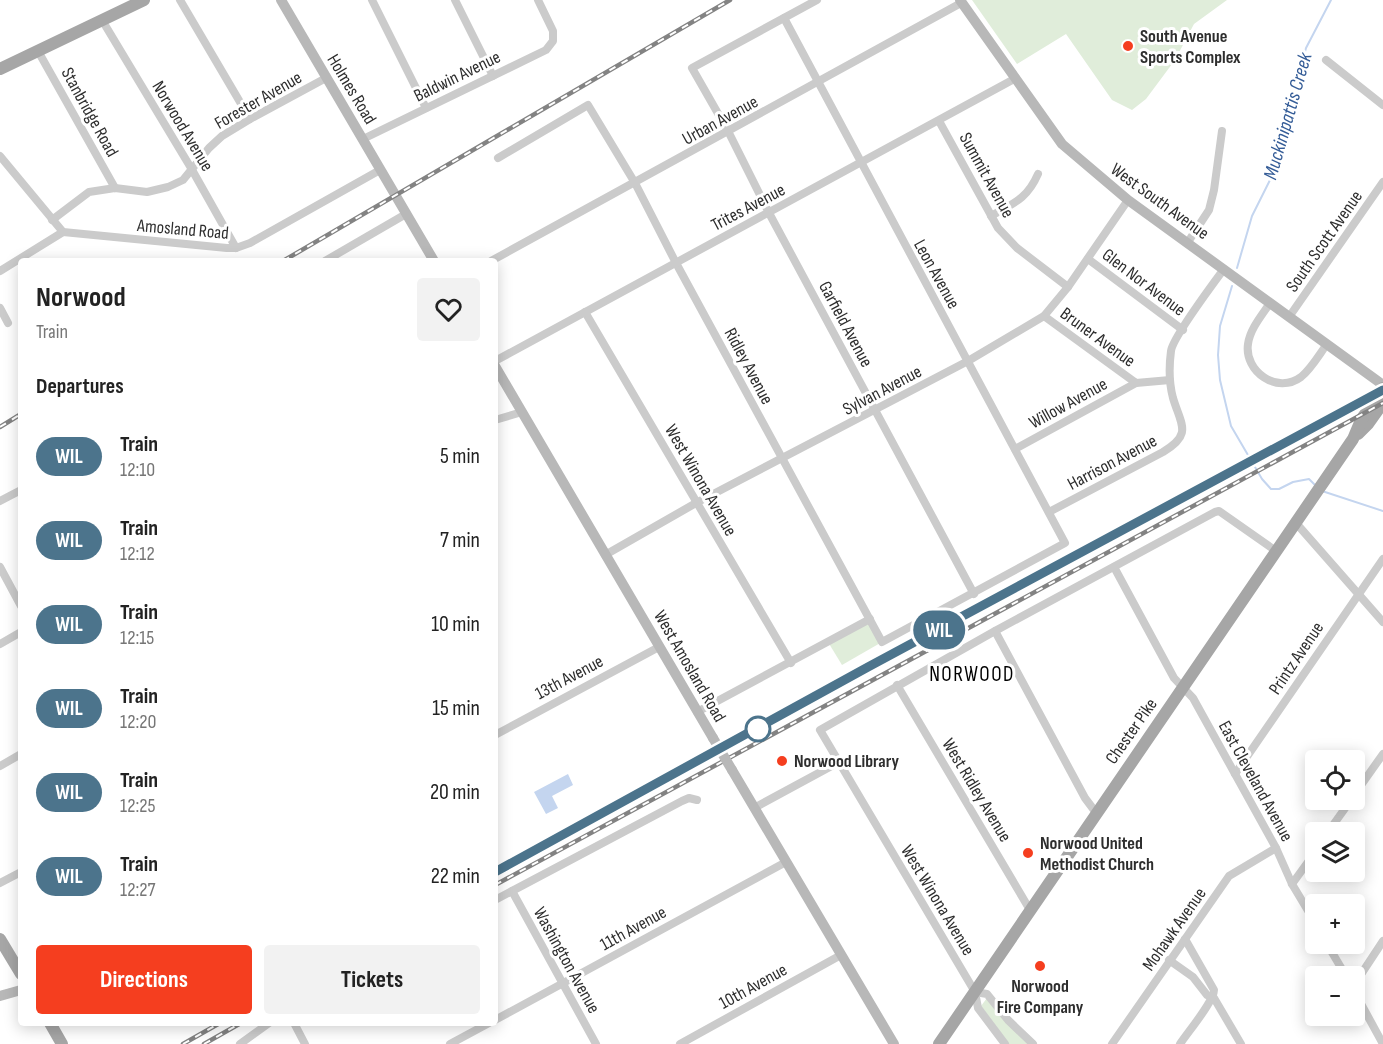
<!DOCTYPE html>
<html lang="en">
<head>
<meta charset="utf-8">
<style>
	:root { --surface:#fff; --page:#f2f2f2; --text:#222; --muted:#767676; --accent:#f53e1f }
	body { margin:0; font-family:"Sofia Sans Condensed",sans-serif; background:var(--page); color:var(--text); height:100vh; display:flex; flex-direction:column; font-size:22px; white-space:nowrap }
	* { box-sizing:border-box; margin:0 }
	p { font-size:20px; color:var(--muted) }
	.icon { flex:none; width:33px; height:33px; fill:none; stroke:currentColor; stroke-width:2; stroke-linecap:round; stroke-linejoin:round }
	.map { position:relative; flex:1; overflow:hidden }
	.panel { position:absolute; left:18px; top:258px; width:480px; height:768px; display:flex; flex-direction:column; background:var(--surface); border-radius:6px; box-shadow:0 3px 15px #0003 }
	.panel>* { flex:none }
	.badge { padding:0 12px; border-radius:20px; font-size:21px; line-height:39px }
	.tools { position:absolute; left:1305px; top:750px; display:grid; gap:12px }
	.tools a { display:grid; place-items:center; width:60px; height:60px; border-radius:6px; background:var(--surface); box-shadow:0 3px 15px #0003; font-size:30px }
	.map>.badge { position:absolute; translate:-50% -50%; box-shadow:0 0 0 3px #fff }
	h2 { padding:0 18px; font-size:22px; line-height:54px }
	.round { display:grid; place-items:center; flex:none; width:63px; height:63px; border-radius:6px; background:var(--page) }
	.overview { display:flex; align-items:center; justify-content:space-between; height:102px; padding:0 18px }
	h1 { font-size:28px; font-weight:700; line-height:45px }
	.primary-button { display:flex; gap:12px; margin-top:auto; padding:12px 18px }
	.primary-button a { flex:1; height:69px; border-radius:6px; background:var(--accent); color:#fff; font-size:24px; font-weight:700; line-height:69px; text-align:center }
	.primary-button a+a { background:var(--page); color:var(--text) }
	ul { padding:0; list-style:none }
	li { display:flex; align-items:center; gap:18px; height:84px; padding:0 18px }
	li div { flex:1 }
	li b { display:block; font-size:22px }
	li em { font-style:normal }
	li .badge { min-width:66px; font-weight:700; text-align:center }
	.map>svg:first-child { display:block }
	.green { fill:#e0edda }
	.water { fill:#c4d5ef }
	.lines { fill:none; stroke-linecap:round; stroke-linejoin:round }
	.stream { stroke:#c4d5ef; stroke-width:2 }
	.street { stroke:#cbcbcb; stroke-width:8 }
	.secondary { stroke:#b8b8b8; stroke-width:10 }
	.primary { stroke:#a6a6a6; stroke-width:12 }
	.rail-casing { stroke:#838383; stroke-width:4.5 }
	.rail { stroke:#fff; stroke-width:2; stroke-dasharray:7; stroke-linecap:butt }
	.secondary-bridge { stroke:#b8b8b8; stroke-width:10 }
	.line-casing { stroke:#fff; stroke-width:14 }
	.line { stroke:#4c748c; stroke-width:9 }
	.poi-dot { fill:#f53e1f; stroke:#fff; stroke-width:2 }
	.stop-dot { fill:#fff; stroke:#4c748c; stroke-width:3 }
	.labels { text-anchor:middle; stroke-width:6; stroke-linejoin:round; paint-order:stroke }
	.poi-label { font-size:18px; font-weight:bold; fill:#2e2e2e; stroke:#fff; text-anchor:start }
	.street-label { font-size:18px; fill:#2e2e2e; stroke:#fff }
	.water-label { font-size:20px; font-style:italic; fill:#345c97; stroke:#fff }
	.quarter-label { font-size:21px; letter-spacing:1.5px; fill:#000; stroke:#fff }
</style>
</head>
<body>
<div class="map">
<svg width="1383" height="1044" viewBox="0 0 1383 1044">
	<rect width="100%" height="100%" fill="#fff"/>
	<g class="green">
		<path d="M972 0H1227L1194 24 1175 60 1146 99 1132 110 1112 100 1066 34 1017 64Z"/>
		<path d="M870 619 882 642 842 665 828 642Z"/>
		<path d="M987 998 1006 1022 1028 1044H1009L981 1006Z"/>
	</g>
	<path class="water" d="M568 774 573 785 552 796 558 808 546 814 534 792Z"/>
	<g class="lines">
		<g class="stream">
			<path d="M1237 268 1252 216 1273 174 1306 48 1331 0"/>
			<path d="M1232 286 1220 326 1218 355 1220 380 1231 426 1262 479 1271 489H1279L1293 482 1309 479 1316 486"/>
			<path d="M1322 491 1383 511"/>
		</g>
		<g class="street">
			<path d="M180 0 250 119"/>
			<path d="M372 0 426 108"/>
			<path d="M455 0 493 76"/>
			<path d="M817 0 692 68 728 131 769 213 974 594"/>
			<path d="M102 20 191 168 236 248"/>
			<path d="M38 51 115 188"/>
			<path d="M1326 60 1383 105"/>
			<path d="M939 121 998 228 1017 248 1068 287"/>
			<path d="M363 139 546 50 553 41V31L538 0"/>
			<path d="M0 156 63 232 227 248H236L250 243 380 170"/>
			<path d="M498 158 588 105 635 183 676 263 882 642 1065 543 784 18"/>
			<path d="M991 216C1014 203 1027 199 1038 174"/>
			<path d="M52 220 89 192 115 188 147 192 168 187 183 180 209 148 222 136 250 119 326 78"/>
			<path d="M1188 242 1209 210 1214 190 1222 131"/>
			<path d="M1088 259 1183 330"/>
			<path d="M325 261 406 214"/>
			<path d="M491 261 961 3"/>
			<path d="M0 271 63 232"/>
			<path d="M1270 303C1262 315 1250 329 1248 344 1244 371 1277 395 1301 377 1311 369 1319 355 1327 344"/>
			<path d="M0 308 8 323"/>
			<path d="M585 312 791 663"/>
			<path d="M1044 316 1136 383 1170 380"/>
			<path d="M1289 317 1383 182"/>
			<path d="M495 361 1016 78"/>
			<path d="M495 420 522 412"/>
			<path d="M1015 449 1136 383"/>
			<path d="M0 501 21 490"/>
			<path d="M1049 512 1163 452C1193 434 1181 425 1173 398 1169 383 1169 366 1171 351 1173 337 1213 284 1224 269"/>
			<path d="M1296 523 1383 622"/>
			<path d="M605 555 696 503 968 361 1044 316 1068 287 1128 200"/>
			<path d="M0 567 21 606"/>
			<path d="M1114 567 1174 678 1193 698 1276 848 1292 884 1316 924"/>
			<path d="M995 631 1085 798 1097 814"/>
			<path d="M0 644 21 632"/>
			<path d="M897 685 1030 910"/>
			<path d="M697 712 870 619"/>
			<path d="M495 735 659 647"/>
			<path d="M0 766 21 754"/>
			<path d="M1235 774 1383 559"/>
			<path d="M1354 795 1383 754"/>
			<path d="M754 808 839 762"/>
			<path d="M1328 832 1351 800"/>
			<path d="M0 883 21 872"/>
			<path d="M1292 884 1316 851"/>
			<path d="M512 891 596 1044"/>
			<path d="M495 900 682 801 689 798 697 800"/>
			<path d="M1327 944 1346 976"/>
			<path d="M1169 960 1193 977 1207 995 1214 998 1241 1044"/>
			<path d="M1354 985 1383 941"/>
			<path d="M1354 991 1383 1044"/>
			<path d="M975 992 987 994 1008 1020 1033 1044"/>
			<path d="M495 1020 786 862"/>
			<path d="M294 1023 305 1044"/>
			<path d="M240 1044 269 1023"/>
			<path d="M450 1044 489 1023"/>
			<path d="M680 1044 841 955"/>
			<path d="M1005 1044 978 1008 975 992 820 730 995 631 1215 512 1219 511 1276 551"/>
			<path d="M1112 1044 1229 876 1276 848"/>
			<path d="M1180 1044C1188 1032 1214 1001 1214 990L1185 939"/>
		</g>
		<g class="secondary">
			<path d="M281 0 434 261"/>
			<path d="M960 0 1062 144 1128 200 1383 385"/>
			<path d="M495 366 713 738"/>
			<path d="M732 770 894 1044"/>
			<path d="M0 996 21 990"/>
		</g>
		<g class="primary">
			<path d="M0 69 144 0"/>
			<path d="M1358 434 1368 424 1383 403"/>
			<path d="M0 939 21 974"/>
			<path d="M50 1023 62 1044"/>
			<path d="M939 1044 1353 439 1361 420 1383 388"/>
		</g>
		<g class="rail-casing">
			<g id="rail">
				<path d="M283 261 730 0"/>
				<path d="M0 427 21 414"/>
				<path d="M495 872 868 667 1383 390"/>
				<path d="M495 885 1383 403"/>
				<path d="M183 1044 220 1023"/>
				<path d="M204 1044 241 1023"/>
			</g>
		</g>
		<use href="#rail" class="rail"/>
		<path class="secondary-bridge" d="M713 738 732 770"/>
	</g>
	<g class="lines">
		<g class="line-casing">
			<path id="line" d="M495 872 868 667 1383 390"/>
		</g>
		<use href="#line" class="line"/>
	</g>
	<g class="poi-dot">
		<circle cx="1128" cy="46" r="6"/>
		<circle cx="782" cy="761" r="6"/>
		<circle cx="1028" cy="853" r="6"/>
		<circle cx="1040" cy="966" r="6"/>
	</g>
	<circle class="stop-dot" cx="758" cy="729" r="12"/>
	<g class="labels">
		<g class="poi-label">
			<text x="1140" y="42">South Avenue<tspan x="1140" dy="21">Sports Complex</tspan></text>
			<text x="794" y="767">Norwood Library</text>
			<text x="1040" y="849">Norwood United<tspan x="1040" dy="21">Methodist Church</tspan></text>
			<text x="1040" y="992" text-anchor="middle">Norwood<tspan x="1040" dy="21">Fire Company</tspan></text>
		</g>
		<g class="street-label">
			<text transform="translate(457 76) rotate(-26)" y="6">Baldwin Avenue</text>
			<text transform="translate(352 89) rotate(59)" y="6">Holmes Road</text>
			<text transform="translate(258 100) rotate(-30)" y="6">Forester Avenue</text>
			<text transform="translate(90 112) rotate(61)" y="6">Stanbridge Road</text>
			<text transform="translate(720 120) rotate(-29)" y="6">Urban Avenue</text>
			<text transform="translate(183 126) rotate(59)" y="6">Norwood Avenue</text>
			<text transform="translate(987 175) rotate(61)" y="6">Summit Avenue</text>
			<text transform="translate(1160 201) rotate(36)" y="6">West South Avenue</text>
			<text transform="translate(748 207) rotate(-28)" y="6">Trites Avenue</text>
			<text transform="translate(183 229) rotate(5)" y="6">Amosland Road</text>
			<text transform="translate(1324 241) rotate(-55)" y="6">South Scott Avenue</text>
			<text transform="translate(937 274) rotate(61)" y="6">Leon Avenue</text>
			<text transform="translate(1144 282) rotate(37)" y="6">Glen Nor Avenue</text>
			<text transform="translate(846 324) rotate(62)" y="6">Garfield Avenue</text>
			<text transform="translate(1098 337) rotate(36)" y="6">Bruner Avenue</text>
			<text transform="translate(749 366) rotate(62)" y="6">Ridley Avenue</text>
			<text transform="translate(882 390) rotate(-28)" y="6">Sylvan Avenue</text>
			<text transform="translate(1068 403) rotate(-29)" y="6">Willow Avenue</text>
			<text transform="translate(1112 462) rotate(-28)" y="6">Harrison Avenue</text>
			<text transform="translate(701 480) rotate(60)" y="6">West Winona Avenue</text>
			<text transform="translate(1296 658) rotate(-56)" y="6">Printz Avenue</text>
			<text transform="translate(690 666) rotate(60)" y="6">West Amosland Road</text>
			<text transform="translate(569 677) rotate(-28)" y="6">13th Avenue</text>
			<text transform="translate(1131 731) rotate(-55)" y="6">Chester Pike</text>
			<text transform="translate(1256 781) rotate(61)" y="6">East Cleveland Avenue</text>
			<text transform="translate(977 790) rotate(59)" y="6">West Ridley Avenue</text>
			<text transform="translate(938 900) rotate(59)" y="6">West Winona Avenue</text>
			<text transform="translate(633 928) rotate(-29)" y="6">11th Avenue</text>
			<text transform="translate(1174 929) rotate(-55)" y="6">Mohawk Avenue</text>
			<text transform="translate(567 960) rotate(61)" y="6">Washington Avenue</text>
			<text transform="translate(753 986) rotate(-29)" y="6">10th Avenue</text>
		</g>
		<g class="water-label">
			<text transform="translate(1287 116) rotate(-74)" y="7">Muckinipattis Creek</text>
		</g>
		<g class="quarter-label">
			<text x="972" y="681">NORWOOD</text>
		</g>
	</g>
</svg>
<div class="tools">
<a><svg class="icon" aria-label="locate" viewBox="0 0 24 24"><circle cx="12" cy="12" r="6"/><path d="M12 2v4M12 18v4M2 12h4M18 12h4"/></svg></a>
<a><svg class="icon" aria-label="layers" viewBox="0 0 24 24"><path d="M12 4l9 5-9 5-9-5zM3 14l9 5 9-5"/></svg></a>
<a>+</a>
<a>−</a>
</div>
<b class="badge" style="left:939px;top:630px;background:#4c748c;color:#fff">WIL</b>
<section class="panel">
<div class="overview"><div><h1>Norwood</h1><p>Train</p></div><a class="round"><svg class="icon" aria-label="heart" viewBox="0 0 24 24"><path d="M12 20l-8-8c-3-5 5-10 8-4 3-6 11-1 8 4z"/></svg></a></div>
<h2>Departures</h2>
<ul>
<li><span class="badge" style="background:#4c748c;color:#fff">WIL</span><div><b>Train</b><p>12:10</p></div><em>5 min</em></li>
<li><span class="badge" style="background:#4c748c;color:#fff">WIL</span><div><b>Train</b><p>12:12</p></div><em>7 min</em></li>
<li><span class="badge" style="background:#4c748c;color:#fff">WIL</span><div><b>Train</b><p>12:15</p></div><em>10 min</em></li>
<li><span class="badge" style="background:#4c748c;color:#fff">WIL</span><div><b>Train</b><p>12:20</p></div><em>15 min</em></li>
<li><span class="badge" style="background:#4c748c;color:#fff">WIL</span><div><b>Train</b><p>12:25</p></div><em>20 min</em></li>
<li><span class="badge" style="background:#4c748c;color:#fff">WIL</span><div><b>Train</b><p>12:27</p></div><em>22 min</em></li>
</ul>
<div class="primary-button"><a>Directions</a><a>Tickets</a></div>
</section>
</div>
</body>
</html>
